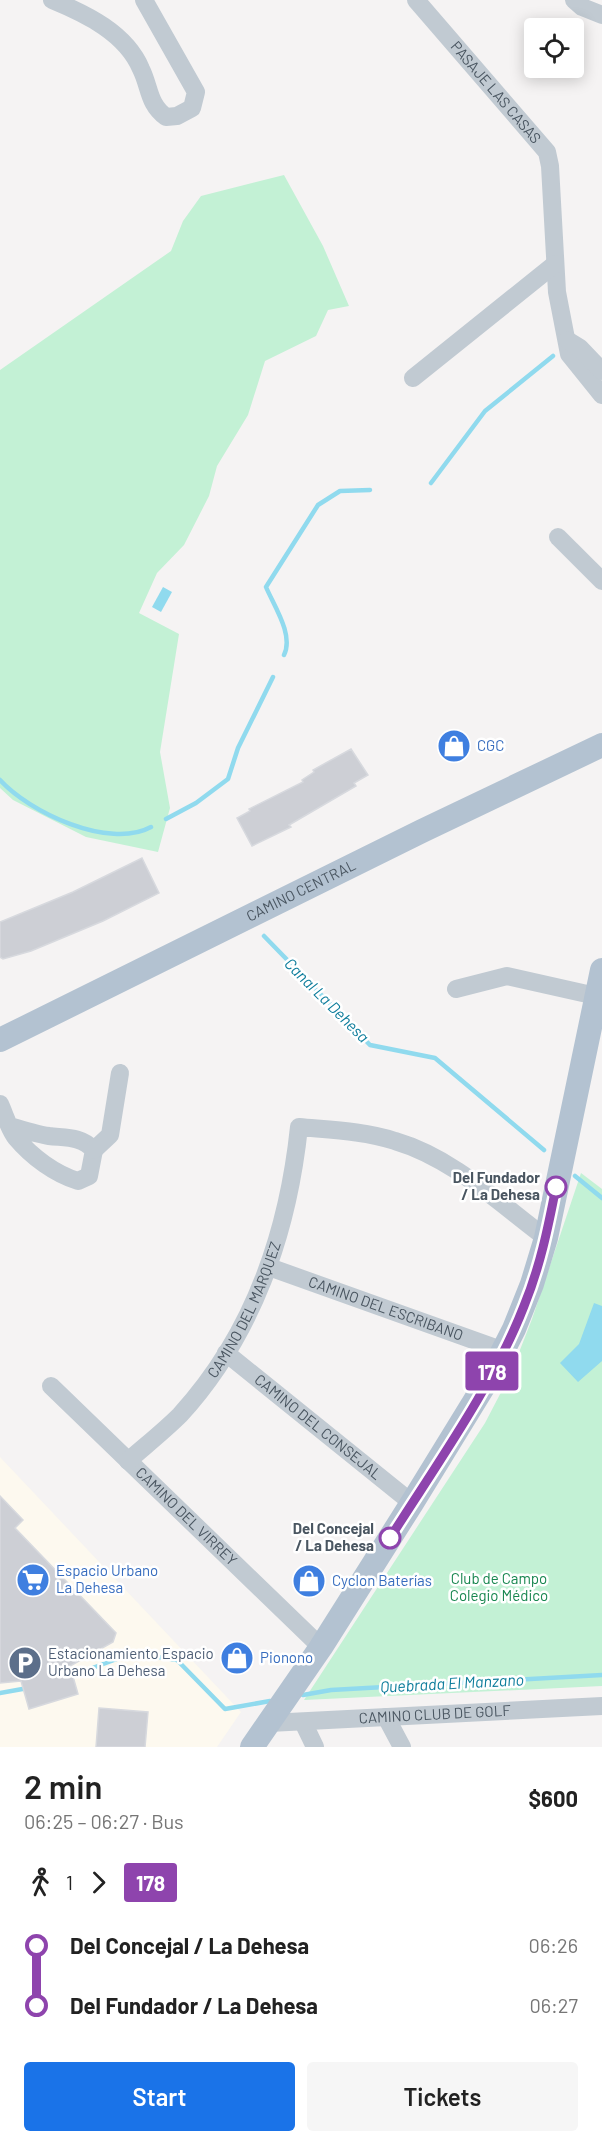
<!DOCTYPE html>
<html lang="en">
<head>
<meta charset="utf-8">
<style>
	:root { --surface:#fff; --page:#f6f6f6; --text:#222; --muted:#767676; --accent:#1a73e8 }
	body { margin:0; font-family:Barlow,sans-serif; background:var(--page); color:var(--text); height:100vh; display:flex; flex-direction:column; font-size:22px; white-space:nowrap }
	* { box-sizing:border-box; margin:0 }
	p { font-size:20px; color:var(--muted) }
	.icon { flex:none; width:33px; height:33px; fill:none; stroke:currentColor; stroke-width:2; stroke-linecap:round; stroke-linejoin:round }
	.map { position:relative; height:1747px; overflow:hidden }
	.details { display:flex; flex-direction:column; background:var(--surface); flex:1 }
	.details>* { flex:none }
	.badge { padding:0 12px; border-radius:4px; font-size:21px; line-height:39px }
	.buttons { position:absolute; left:524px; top:18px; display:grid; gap:12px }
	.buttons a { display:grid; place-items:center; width:60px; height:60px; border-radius:6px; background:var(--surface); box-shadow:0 3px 15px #0003; font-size:30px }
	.map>.badge { position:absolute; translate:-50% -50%; box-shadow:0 0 0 3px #fff }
	.legs { display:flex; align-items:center; gap:9px; height:66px; padding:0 24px; font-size:20px }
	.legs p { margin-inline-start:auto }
	.overview { display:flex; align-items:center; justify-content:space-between; height:102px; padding:0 24px }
	h1 { font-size:33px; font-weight:600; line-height:45px }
	.action { display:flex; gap:12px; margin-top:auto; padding:12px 24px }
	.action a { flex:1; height:69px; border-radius:6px; background:var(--accent); color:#fff; font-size:24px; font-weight:600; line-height:69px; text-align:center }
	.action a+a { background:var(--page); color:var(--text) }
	ul { padding:0 24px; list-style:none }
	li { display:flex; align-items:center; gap:21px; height:60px; font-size:22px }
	li i { display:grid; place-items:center; width:9px; height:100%; margin:0 8px; background:currentColor }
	li i::after { content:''; width:15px; height:15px; margin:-8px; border:4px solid; border-radius:50%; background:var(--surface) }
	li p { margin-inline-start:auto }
	li:first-child i { background:linear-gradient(#0000 50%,currentColor 0) }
	li:last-child i { background:linear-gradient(currentColor 50%,#0000 0) }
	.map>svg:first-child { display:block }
	.commercial { fill:#fdf9ef }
	.green { fill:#c3f1d5 }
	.water { fill:#90daee }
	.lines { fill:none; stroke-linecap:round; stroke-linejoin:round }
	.stream { stroke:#90daee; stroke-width:4.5 }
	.building { fill:#cdcfd5; stroke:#d7d9de; stroke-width:1.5 }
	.minor { stroke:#c1cad2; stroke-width:18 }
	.major { stroke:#b3c2d1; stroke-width:24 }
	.line-1-casing { stroke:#fff; stroke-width:14 }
	.line-1 { stroke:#8e44ad; stroke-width:9 }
	.stop-1-dot { fill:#fff; stroke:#8e44ad; stroke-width:3 }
	.labels { text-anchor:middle; stroke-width:5; stroke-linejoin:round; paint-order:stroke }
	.street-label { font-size:15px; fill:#4a5661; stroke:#fff }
	.shop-label { font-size:15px; fill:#366cbe; stroke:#fff; text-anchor:start }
	.stop-label { font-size:15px; font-weight:bold; fill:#4a5661; stroke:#fff; text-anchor:end }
	.park-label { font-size:15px; fill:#17864f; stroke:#fff }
	.service-label { font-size:15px; fill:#4e5e75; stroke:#fff; text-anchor:start }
	.water-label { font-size:16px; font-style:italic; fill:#0c7c9b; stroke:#fff }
</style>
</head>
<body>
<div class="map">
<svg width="602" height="1747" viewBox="0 0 602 1747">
	<rect width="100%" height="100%" fill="#f5f3f3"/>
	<path class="commercial" d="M0 1457 241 1712 217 1747H0Z"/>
	<g class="green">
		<path d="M284 175 323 246 349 306 328 310 316 336 265 361 248 415 217 466 209 496 184 545 157 573 139 613 179 634 160 752 170 808 158 852 86 837 13 800 0 788V370L171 251 183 221 201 196Z"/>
		<path d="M581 1173 602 1189V1686L304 1700 485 1423 511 1373 532 1319Z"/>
	</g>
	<g class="water">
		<path d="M163 587 172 592 161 612 152 607Z"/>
		<path d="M594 1303 602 1306V1361L578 1382 560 1363 579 1344Z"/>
	</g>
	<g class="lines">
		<g class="stream">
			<path d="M431 483 485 411 553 356"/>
			<path d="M284 655C294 635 274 606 266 587L318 505 340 491 370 490"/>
			<path d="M0 780C29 812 109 850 151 827"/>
			<path d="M166 819 196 803 228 779 238 748 273 677"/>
			<path d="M264 936 370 1045 435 1058 544 1150"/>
			<path d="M575 1176 602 1198"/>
			<path d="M68 1677 133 1653 177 1660 225 1709 270 1701"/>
			<path d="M0 1693 28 1688"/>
			<path d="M303 1695 331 1690 602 1675"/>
		</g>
	</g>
	<g class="building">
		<path d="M351 749 368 775 354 783 356 786 289 825 291 827 252 846 237 818 250 811 249 809 303 782 302 780 314 772 313 770Z"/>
		<path d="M142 858 159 893 103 921 31 951 3 959 0 957V922L73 892Z"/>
		<path d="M0 1496 23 1520 15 1528 116 1633 113 1642 70 1666 78 1694 29 1709 21 1681 0 1683Z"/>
		<path d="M99 1708 148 1712 145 1747H96Z"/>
	</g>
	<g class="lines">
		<g class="minor">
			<path d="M52 0C86 14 126 33 141 69 150 87 148 104 166 117L177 116 192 108 196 92 144 0"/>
			<path id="s1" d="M416 0 547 152 550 166 557 292 569 354 602 395"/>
			<path d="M574 0 582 7 602 15"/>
			<path d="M567 340 580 348 602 371"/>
			<path d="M413 378 555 264"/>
			<path d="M558 537 602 581"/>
			<path d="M456 989 507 976 596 996"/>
			<path d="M0 1104C5 1115 9 1129 16 1138 32 1157 55 1174 78 1181L89 1176 94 1150C81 1136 66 1138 49 1136 36 1134 23 1130 10 1126"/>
			<path d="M94 1150 110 1135 120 1073"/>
			<path id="s2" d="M269 1267 504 1351"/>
			<path id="s3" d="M226 1353 412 1503"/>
			<path id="s4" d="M51 1386 321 1647"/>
			<path id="s5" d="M128 1461C145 1446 164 1431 180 1415 253 1335 288 1232 299 1127 331 1130 364 1131 395 1141 453 1158 499 1203 546 1238"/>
			<path d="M386 1717 402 1747"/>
			<path d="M303 1722 315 1747"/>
			<path id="s6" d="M269 1723 602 1706"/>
		</g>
		<g class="major">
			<path id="s7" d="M0 1040 422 831 602 745"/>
			<path d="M252 1747 321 1647 412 1503 490 1376 514 1329 532 1284 546 1238 602 970"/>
		</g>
	</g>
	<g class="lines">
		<g class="line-1-casing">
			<path id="line-1" d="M390 1538C436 1465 493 1386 524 1306 540 1267 548 1228 556 1187"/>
		</g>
		<use href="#line-1" class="line-1"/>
	</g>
	<defs>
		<g id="shop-disc" transform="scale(1.725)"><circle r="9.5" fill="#3f7fe0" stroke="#fff"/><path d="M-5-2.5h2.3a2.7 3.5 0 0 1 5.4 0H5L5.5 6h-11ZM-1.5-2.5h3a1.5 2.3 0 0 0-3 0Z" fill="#fff"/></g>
		<g id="supermarket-disc" transform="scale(1.725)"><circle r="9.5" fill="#3f7fe0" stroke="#fff"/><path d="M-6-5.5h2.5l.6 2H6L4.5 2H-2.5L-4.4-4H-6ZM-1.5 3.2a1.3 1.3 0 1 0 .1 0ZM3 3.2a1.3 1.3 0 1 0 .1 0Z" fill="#fff"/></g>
		<g id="parking-disc" transform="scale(1.725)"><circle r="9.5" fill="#5c6f8a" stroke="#fff"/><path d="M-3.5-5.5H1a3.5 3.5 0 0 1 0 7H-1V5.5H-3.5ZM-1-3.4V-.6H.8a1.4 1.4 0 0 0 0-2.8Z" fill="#fff"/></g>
	</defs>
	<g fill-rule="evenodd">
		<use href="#shop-disc" x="454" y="746"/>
		<use href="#supermarket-disc" x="33" y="1580"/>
		<use href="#shop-disc" x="309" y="1581"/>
		<use href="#shop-disc" x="237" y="1658"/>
		<use href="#parking-disc" x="25" y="1663"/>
	</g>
	<g class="stop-1-dot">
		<circle cx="556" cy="1187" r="10"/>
		<circle cx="390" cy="1538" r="10"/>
	</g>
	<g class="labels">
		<g class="street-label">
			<text dy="5" stroke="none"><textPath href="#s1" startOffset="122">PASAJE LAS CASAS</textPath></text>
			<text dy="5" stroke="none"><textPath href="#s7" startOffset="336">CAMINO CENTRAL</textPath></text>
			<text dy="5" stroke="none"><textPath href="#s5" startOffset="194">CAMINO DEL MARQUEZ</textPath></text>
			<text dy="5" stroke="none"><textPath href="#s2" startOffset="124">CAMINO DEL ESCRIBANO</textPath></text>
			<text dy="5" stroke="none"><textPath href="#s3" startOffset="118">CAMINO DEL CONSEJAL</textPath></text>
			<text dy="5" stroke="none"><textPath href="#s4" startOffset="188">CAMINO DEL VIRREY</textPath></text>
			<text dy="5" stroke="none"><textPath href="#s6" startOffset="166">CAMINO CLUB DE GOLF</textPath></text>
		</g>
		<g class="shop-label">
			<text x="477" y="751">CGC</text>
			<text x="56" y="1576">Espacio Urbano<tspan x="56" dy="17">La Dehesa</tspan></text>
			<text x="332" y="1586">Cyclon Baterías</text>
			<text x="260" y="1663">Pionono</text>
		</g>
		<g class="stop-label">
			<text x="540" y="1183">Del Fundador<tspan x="540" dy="17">/ La Dehesa</tspan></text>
			<text x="374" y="1534">Del Concejal<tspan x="374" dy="17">/ La Dehesa</tspan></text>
		</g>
		<g class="park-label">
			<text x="499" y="1584">Club de Campo<tspan x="499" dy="17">Colegio Médico</tspan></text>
		</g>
		<g class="service-label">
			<text x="48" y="1659">Estacionamiento Espacio<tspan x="48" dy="17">Urbano La Dehesa</tspan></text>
		</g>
		<g class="water-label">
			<text transform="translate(327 1000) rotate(45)" y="6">Canal La Dehesa</text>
			<text transform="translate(452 1683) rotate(-3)" y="6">Quebrada El Manzano</text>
		</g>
	</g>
</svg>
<div class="buttons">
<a><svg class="icon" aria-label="locate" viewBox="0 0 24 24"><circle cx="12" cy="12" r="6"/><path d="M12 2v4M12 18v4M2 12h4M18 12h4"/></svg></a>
</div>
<b class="badge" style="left:492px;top:1371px;background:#8e44ad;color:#fff">178</b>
</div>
<section class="details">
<div class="overview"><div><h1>2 min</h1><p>06:25 – 06:27 · Bus</p></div><b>$600</b></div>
<div class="legs"><svg class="icon" aria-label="walk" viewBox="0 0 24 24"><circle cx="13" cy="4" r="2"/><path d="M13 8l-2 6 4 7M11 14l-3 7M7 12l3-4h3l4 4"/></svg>1<svg class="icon" aria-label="forward" viewBox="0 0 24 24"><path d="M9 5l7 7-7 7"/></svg><b class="badge" style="background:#8e44ad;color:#fff">178</b></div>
<ul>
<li><i style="color:#8e44ad"></i><b>Del Concejal / La Dehesa</b><p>06:26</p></li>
<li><i style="color:#8e44ad"></i><b>Del Fundador / La Dehesa</b><p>06:27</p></li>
</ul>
<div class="action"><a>Start</a><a>Tickets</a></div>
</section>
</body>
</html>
